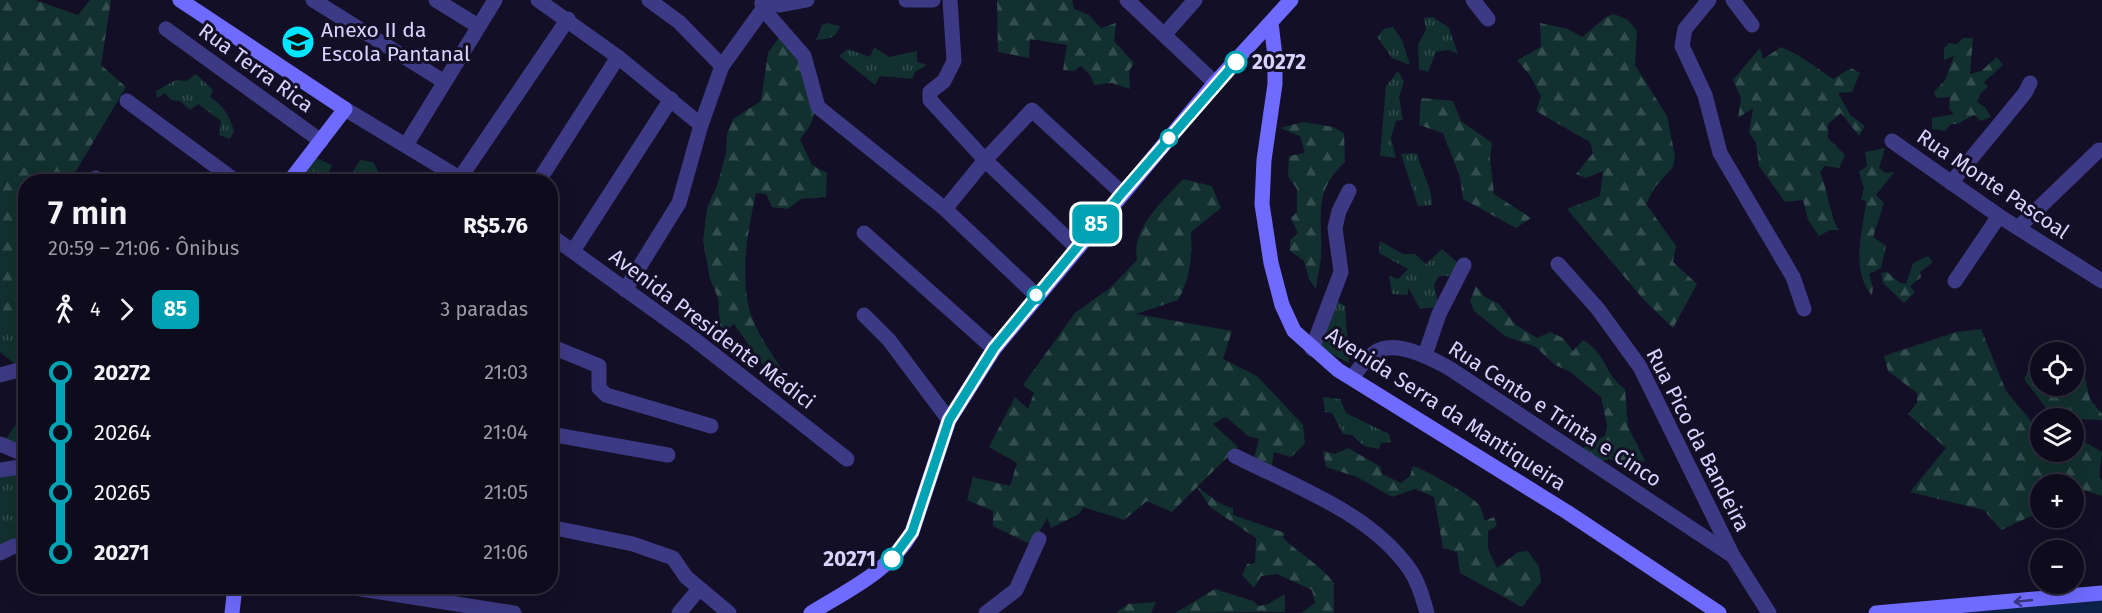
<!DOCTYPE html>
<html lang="pt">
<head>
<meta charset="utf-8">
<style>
	:root { --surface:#0e0b1c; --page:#171425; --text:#f1f3f6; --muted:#9b9ba3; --line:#2e2b3b }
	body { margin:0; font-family:"Fira Sans",sans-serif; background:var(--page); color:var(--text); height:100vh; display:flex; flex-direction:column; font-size:22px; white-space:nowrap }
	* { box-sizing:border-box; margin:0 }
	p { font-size:20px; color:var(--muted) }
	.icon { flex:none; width:33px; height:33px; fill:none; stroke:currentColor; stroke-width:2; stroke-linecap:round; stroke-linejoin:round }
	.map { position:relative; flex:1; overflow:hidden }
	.drawer { position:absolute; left:18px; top:174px; width:540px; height:420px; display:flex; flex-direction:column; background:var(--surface); border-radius:24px; box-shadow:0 6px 24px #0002,0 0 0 2px var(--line) }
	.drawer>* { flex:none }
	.badge { padding:0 12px; border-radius:9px; font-size:21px; line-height:39px }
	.tools { position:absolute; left:2030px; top:342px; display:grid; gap:12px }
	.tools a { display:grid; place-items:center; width:54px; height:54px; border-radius:50%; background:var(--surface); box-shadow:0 6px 24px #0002,0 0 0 2px var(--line); font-size:30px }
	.map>.badge { position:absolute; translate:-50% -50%; box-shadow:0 0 0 3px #fff }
	.legs { display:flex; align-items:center; gap:9px; height:66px; padding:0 30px; font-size:20px }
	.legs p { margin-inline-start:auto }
	.headline { display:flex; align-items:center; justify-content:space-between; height:102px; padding:0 30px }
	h1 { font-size:33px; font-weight:600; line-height:45px }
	ul { padding:0 30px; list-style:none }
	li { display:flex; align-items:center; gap:21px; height:60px; font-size:22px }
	li i { display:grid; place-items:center; width:9px; height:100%; margin:0 8px; background:currentColor }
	li i::after { content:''; width:15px; height:15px; margin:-8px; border:4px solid; border-radius:50%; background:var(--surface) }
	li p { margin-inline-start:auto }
	li:first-child i { background:linear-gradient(#0000 50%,currentColor 0) }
	li:last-child i { background:linear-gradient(currentColor 50%,#0000 0) }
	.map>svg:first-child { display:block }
	.grass { fill:url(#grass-tufts) }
	.forest { fill:url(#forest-firs) }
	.water { fill:#0c2248 }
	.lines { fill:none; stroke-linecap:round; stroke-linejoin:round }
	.street { stroke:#3d3a85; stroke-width:15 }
	.secondary { stroke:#6f6bff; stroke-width:15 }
	.oneway { stroke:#38347d }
	.line-1-casing { stroke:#fff; stroke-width:14 }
	.line-1 { stroke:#00a3b4; stroke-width:9 }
	.stop-1-dot { fill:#fff; stroke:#00a3b4; stroke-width:3 }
	.labels { text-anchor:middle; stroke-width:6; stroke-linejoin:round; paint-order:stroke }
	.poi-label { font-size:21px; fill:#d9d4ff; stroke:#130f26; text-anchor:start }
	.stop-label { font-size:21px; font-weight:bold; fill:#d9d4ff; stroke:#130f26; text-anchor:start }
	.street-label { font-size:21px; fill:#d9d4ff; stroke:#130f26 }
</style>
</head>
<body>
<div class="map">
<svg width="2102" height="613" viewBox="0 0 2102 613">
	<defs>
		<pattern id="grass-tufts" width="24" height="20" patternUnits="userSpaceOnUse" patternTransform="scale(1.5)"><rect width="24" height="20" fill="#12302f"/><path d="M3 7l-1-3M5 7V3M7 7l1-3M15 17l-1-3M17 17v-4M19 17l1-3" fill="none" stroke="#344d4e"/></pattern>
		<pattern id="forest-firs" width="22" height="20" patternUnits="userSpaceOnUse" patternTransform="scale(1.5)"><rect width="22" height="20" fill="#12302f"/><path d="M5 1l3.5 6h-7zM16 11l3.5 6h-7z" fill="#344d4e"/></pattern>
	</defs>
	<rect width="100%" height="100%" fill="#130f26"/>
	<g class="grass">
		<path d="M1433 17 1449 28 1458 54 1449 50 1436 52 1428 72 1419 69 1418 44 1426 30 1424 18Z"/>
		<path d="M827 23 840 26C835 40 829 38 816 40L822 25Z"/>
		<path d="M1393 27 1402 40 1410 65 1392 58 1377 37 1384 29Z"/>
		<path d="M874 47 889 57 917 51V62L927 65 915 72 912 79 880 76 875 85 839 56 848 49 870 57Z"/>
		<path d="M1398 71 1404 82 1399 97 1403 120 1396 121 1391 138 1396 158 1380 156 1386 86Z"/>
		<path d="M196 74 213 90 210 97C224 106 229 115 234 131L230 139 219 135 221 121 198 104 190 110 180 101 171 100 165 93 157 98 156 91 176 80 186 81Z"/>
		<path d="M1417 153C1421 171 1432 187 1432 205L1418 206 1401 154Z"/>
		<path d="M314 157 332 165 327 177 306 171Z"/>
		<path d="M360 160 373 162 379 173V181H352L349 179Z"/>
		<path d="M0 185 25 215V358L15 364 0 352Z"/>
		<path d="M1380 241 1403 254H1415L1426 264 1442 249 1458 263 1450 276H1439L1434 285 1439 307 1420 309 1408 287V295L1392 294 1389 275 1398 279 1408 269 1379 253Z"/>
		<path d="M1335 300 1345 306 1349 363 1317 346Z"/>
		<path d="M1323 397 1340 399 1346 413 1389 434 1391 442 1381 443 1379 449 1364 446 1352 435 1343 434 1332 413 1325 412Z"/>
		<path d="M25 411 26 448 3 443Z"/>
		<path d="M25 468V529L20 538 0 549V476Z"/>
	</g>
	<g class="forest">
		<path d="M0 0H35L78 15 90 0H111L101 65 126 87 70 181 26 182 25 229 16 235 25 240V340L6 330 0 335Z"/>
		<path d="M997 0H1072L1074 9 1089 15 1101 28 1116 23 1114 41 1134 63 1129 71 1130 89 1112 83 1094 85 1090 75 1081 66 1074 71 1063 70 1067 45 1030 39 1029 58 998 52Z"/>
		<path d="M1614 14 1628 20 1637 31 1635 65 1667 116 1675 156 1673 167 1655 187 1646 204 1676 246 1673 262 1697 284 1673 328 1644 300 1567 209 1600 196 1603 171 1586 178 1576 174 1593 153 1590 142 1536 111 1541 96 1530 76 1517 60 1541 47 1540 23 1568 29 1582 37 1606 17Z"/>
		<path d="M780 36C795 55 824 97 811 123 809 128 804 134 800 139L812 165 827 173 826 197 801 199 788 209 772 207 766 194 756 193C748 230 741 266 748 304 754 331 773 356 788 378L775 382 734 324 721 335 718 298 710 279 703 241 707 208 718 183 726 153 727 134 733 119 761 101 768 53Z"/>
		<path d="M1963 38H1973L1970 74 1981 71 1997 57 2003 65 1984 82 1988 87 1981 93 1977 102 1985 107 1991 117 1981 121 1974 115 1957 124H1951L1945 131 1932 129V118L1954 114 1949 109 1950 97 1936 98 1934 92 1945 80 1954 56 1944 60V48L1949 43 1957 44Z"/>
		<path d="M1781 47 1798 55 1833 79 1851 68 1860 73 1852 92 1838 93 1850 115 1865 126 1859 136 1841 113 1828 124V138L1845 155 1839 168 1825 166 1820 172C1828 191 1829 211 1838 230H1830L1819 236 1808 220 1803 200 1785 202 1759 166 1756 143 1749 133 1753 108 1738 118 1741 98 1733 80 1760 48 1763 59Z"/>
		<path d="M1421 98 1453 101 1461 121 1492 143 1490 158 1494 194 1531 218 1516 228 1463 199 1460 177 1443 133 1419 125Z"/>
		<path d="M1303 122 1333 127 1344 133 1345 162C1312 192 1323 218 1321 257 1320 267 1317 278 1316 289L1309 279 1304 261 1290 251V240L1298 233 1291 218 1297 212V189L1288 176 1289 156 1305 153 1300 136 1280 128Z"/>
		<path d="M1885 148 1879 168 1885 173 1894 172 1876 195 1884 203 1873 237 1886 246 1881 268 1869 274 1873 287 1872 295C1850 271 1863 231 1866 201L1861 200 1864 188 1859 172 1867 166 1865 152Z"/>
		<path d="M1183 179 1212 186 1221 208 1191 232C1192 258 1191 276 1178 300L1136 314 1232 331 1223 359 1257 376 1303 425 1305 444 1291 457 1274 452 1271 472 1253 462 1259 439 1248 436 1226 417 1213 424 1238 447 1197 487C1210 495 1218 505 1233 508V515L1285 533 1283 538C1301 555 1318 563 1334 583V613H1301L1315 603 1312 590 1277 574 1261 576 1254 588 1242 575 1247 564 1255 563 1256 538 1210 507 1197 487 1172 512 1147 501 1124 520 1083 507 1079 514 1051 528 1047 518 1032 545 993 526V511L967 500 973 477 1010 486 1017 463 989 447 1015 397 1028 409 1034 393 1023 385 1075 313 1110 288 1137 260C1131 228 1163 201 1183 179Z"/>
		<path d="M1928 256 1933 262 1920 272 1921 277 1910 286 1915 292 1904 303 1883 283 1881 273 1887 272 1899 282 1906 284 1913 263Z"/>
		<path d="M1476 286 1485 297 1499 304 1516 325 1537 338 1550 332 1563 338 1573 351 1583 340C1608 355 1603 373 1625 389L1628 427 1645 461 1626 467 1609 459 1597 462 1579 450 1605 436 1607 426 1601 397 1569 371 1555 365 1536 347 1505 336 1474 311 1470 301Z"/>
		<path d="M1981 329 2006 391 2040 432V452H2073V435L2102 452 2099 476 2102 481V496L2083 490 2073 496V484H2040V512L2001 530 1984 510 1910 492 1946 448 1908 414 1917 403V393L1888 371 1884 356 1956 332Z"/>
		<path d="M2039 348H2060L2066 352H2040V386H2073V358L2082 365 2090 399 2102 414V420L2077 419 2073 430V418H2046L2049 412 2024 379Z"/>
		<path d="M1348 448 1381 467 1382 474 1401 483 1410 476 1413 466C1422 468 1474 497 1478 504 1482 508 1483 516 1485 521L1494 517 1497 526 1488 531V549L1497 568 1518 552 1528 551 1539 567 1541 582 1522 607 1460 573 1457 552 1443 548 1434 497 1415 489 1392 497 1357 477 1326 467 1323 451 1335 454Z"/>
		<path d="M1215 589 1253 601 1259 606 1268 604 1285 594V612L1175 613Z"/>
		<path d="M1156 602 1151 613H1116L1128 604Z"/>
	</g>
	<path class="water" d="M2102 597V613H1957Z"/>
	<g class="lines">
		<g class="street">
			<path d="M313 0 443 81"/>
			<path d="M436 0 478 26"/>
			<path d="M538 0 618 57 701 125"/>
			<path d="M649 0 679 22 722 66"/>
			<path d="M906 0H933"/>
			<path d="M950 0 954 61 944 81 930 92V100L985 160 1076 247"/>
			<path d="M1127 0 1215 83"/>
			<path d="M1473 0 1488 19"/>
			<path d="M1709 0 1685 29 1682 46 1705 95 1720 153 1793 277 1804 309"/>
			<path d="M1733 0 1752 25"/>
			<path d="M762 3 780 5 807 0"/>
			<path d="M763 9 804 56 818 107 945 209 1036 295"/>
			<path d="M166 29 321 141"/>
			<path d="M1165 34 1195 0"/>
			<path d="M127 101 237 182"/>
			<path d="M345 109 466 182"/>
			<path d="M1892 141 1999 216 2102 281"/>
			<path d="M406 145 495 0"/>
			<path d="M96 178 101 182"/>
			<path d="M460 178 568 19"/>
			<path d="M538 182 618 57"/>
			<path d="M1951 183 2025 93 2030 83"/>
			<path d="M945 209 985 160 1032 110 1122 193"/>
			<path d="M2019 227 2099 150"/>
			<path d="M864 233 994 349"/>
			<path d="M550 235 694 339 847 459"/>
			<path d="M573 251 671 99"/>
			<path d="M1558 264 1598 309 1640 367 1733 556 1769 613"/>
			<path d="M1955 281 1999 216"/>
			<path d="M625 290 679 203 701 125 722 66 763 9 762 3"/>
			<path d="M864 315 889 340 949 420"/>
			<path d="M550 346 599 366V388L606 395 711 426"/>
			<path d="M1312 349 1341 272 1335 228 1339 211 1349 191"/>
			<path d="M1425 355 1439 314 1464 265"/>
			<path d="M0 375 26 368"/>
			<path d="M1352 378C1358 370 1365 359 1374 353 1394 338 1431 358 1449 368L1733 556"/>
			<path d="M550 434 668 455"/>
			<path d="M0 444 26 455"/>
			<path d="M1235 456C1294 486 1371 513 1410 570 1419 583 1423 599 1427 613"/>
			<path d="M0 470 26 466"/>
			<path d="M550 527 633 544 673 558 686 577 729 613"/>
			<path d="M0 553 14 546 26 550"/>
			<path d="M342 586 514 613"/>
			<path d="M679 613 699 589"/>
			<path d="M986 613 1016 590 1039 539"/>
		</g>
		<g class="secondary">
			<path d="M180 0 345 109 289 182"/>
			<path d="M1271 23 1275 56V84L1264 160 1262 204 1271 263 1282 305 1294 331 1338 370 1567 512 1719 613"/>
			<path d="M232 613 235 586"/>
			<path d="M811 613C848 590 890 571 912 532L949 420 994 349 1215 83 1291 0"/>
			<path d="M1876 613 2102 593"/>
		</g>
	</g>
	<defs><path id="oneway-shaft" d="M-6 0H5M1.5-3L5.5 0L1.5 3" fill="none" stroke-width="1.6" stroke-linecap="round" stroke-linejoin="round" transform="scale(1.5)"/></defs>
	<use class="oneway" href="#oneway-shaft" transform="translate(2023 601) rotate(174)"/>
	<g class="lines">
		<g class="line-1-casing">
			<path id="line-1" d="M892 559 912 532 949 420 994 348 1122 193 1236 62"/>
		</g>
		<use href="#line-1" class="line-1"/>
	</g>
	<defs>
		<g id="school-disc" transform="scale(1.725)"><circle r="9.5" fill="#00e5ff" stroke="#130f26"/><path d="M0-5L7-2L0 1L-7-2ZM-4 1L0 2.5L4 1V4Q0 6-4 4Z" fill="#111"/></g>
	</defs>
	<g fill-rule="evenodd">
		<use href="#school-disc" x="298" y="42"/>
	</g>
	<g class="stop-1-dot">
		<circle cx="1236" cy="62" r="10"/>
		<circle cx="1169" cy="138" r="8"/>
		<circle cx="1036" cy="295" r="8"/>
		<circle cx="892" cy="559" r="10"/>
	</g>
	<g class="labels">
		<g class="poi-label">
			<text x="321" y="37">Anexo II da<tspan x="321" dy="24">Escola Pantanal</tspan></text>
		</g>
		<g class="stop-label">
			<text x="1252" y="69">20272</text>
			<text x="876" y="566" text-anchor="end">20271</text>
		</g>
		<g class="street-label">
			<text transform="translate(256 68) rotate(36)" y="7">Rua Terra Rica</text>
			<text transform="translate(1993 184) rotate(34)" y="7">Rua Monte Pascoal</text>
			<text transform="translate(712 329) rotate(37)" y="7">Avenida Presidente Médici</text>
			<text transform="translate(1446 409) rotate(33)" y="7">Avenida Serra da Mantiqueira</text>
			<text transform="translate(1555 414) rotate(33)" y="7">Rua Cento e Trinta e Cinco</text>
			<text transform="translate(1698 440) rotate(63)" y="7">Rua Pico da Bandeira</text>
		</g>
	</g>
</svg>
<div class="tools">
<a><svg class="icon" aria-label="locate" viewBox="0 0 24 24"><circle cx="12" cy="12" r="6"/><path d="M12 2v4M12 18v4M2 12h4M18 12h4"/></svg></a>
<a><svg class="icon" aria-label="layers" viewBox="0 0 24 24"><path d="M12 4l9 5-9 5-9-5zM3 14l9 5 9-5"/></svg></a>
<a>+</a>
<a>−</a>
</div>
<b class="badge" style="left:1096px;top:224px;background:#00a3b4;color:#fff">85</b>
<section class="drawer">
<div class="headline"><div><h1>7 min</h1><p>20:59 – 21:06 · Ônibus</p></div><b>R$5.76</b></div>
<div class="legs"><svg class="icon" aria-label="walk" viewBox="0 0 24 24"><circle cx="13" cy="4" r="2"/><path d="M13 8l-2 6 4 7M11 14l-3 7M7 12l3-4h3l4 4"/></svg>4<svg class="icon" aria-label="forward" viewBox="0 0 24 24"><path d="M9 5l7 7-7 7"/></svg><b class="badge" style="background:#00a3b4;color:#fff">85</b><p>3 paradas</p></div>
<ul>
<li><i style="color:#00a3b4"></i><b>20272</b><p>21:03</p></li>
<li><i style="color:#00a3b4"></i><span>20264</span><p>21:04</p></li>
<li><i style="color:#00a3b4"></i><span>20265</span><p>21:05</p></li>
<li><i style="color:#00a3b4"></i><b>20271</b><p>21:06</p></li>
</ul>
</section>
</div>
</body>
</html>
